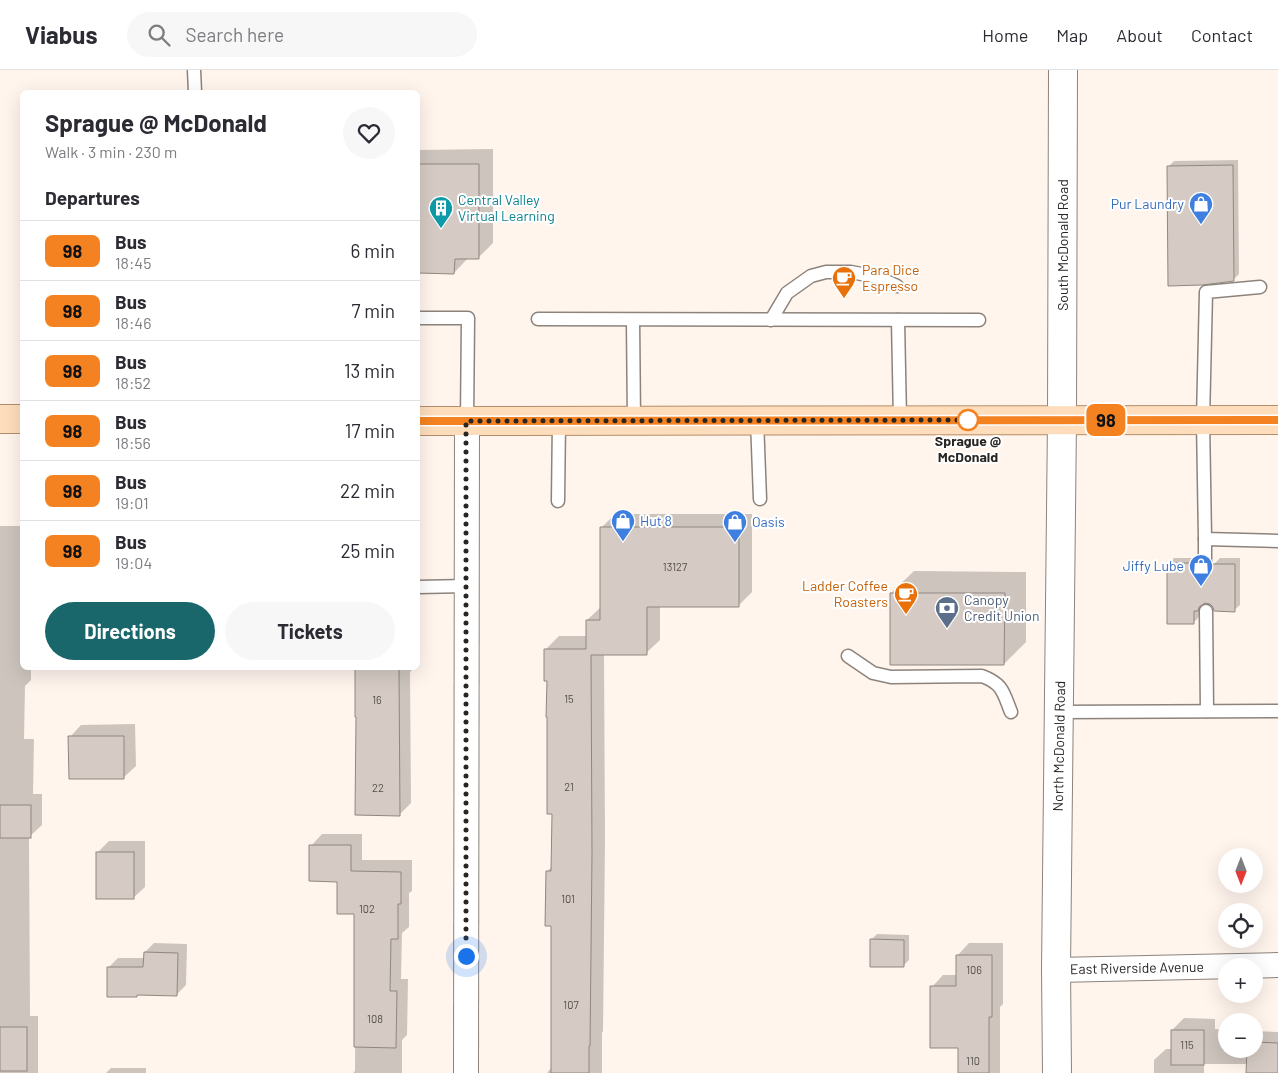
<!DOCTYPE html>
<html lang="en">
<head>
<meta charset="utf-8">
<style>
	:root { --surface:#fff; --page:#f7f7f7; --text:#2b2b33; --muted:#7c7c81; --line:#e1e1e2; --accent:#19676b }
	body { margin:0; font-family:Barlow,sans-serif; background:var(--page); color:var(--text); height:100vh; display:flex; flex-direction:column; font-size:19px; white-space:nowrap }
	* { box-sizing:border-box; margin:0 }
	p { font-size:16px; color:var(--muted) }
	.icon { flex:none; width:28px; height:28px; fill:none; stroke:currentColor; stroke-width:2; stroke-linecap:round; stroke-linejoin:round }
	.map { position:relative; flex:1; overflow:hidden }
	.details { position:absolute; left:20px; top:20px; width:400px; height:580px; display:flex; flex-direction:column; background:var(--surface); border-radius:8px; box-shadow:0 5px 20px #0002 }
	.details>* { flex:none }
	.badge { padding:0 10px; border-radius:8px; font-size:18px; line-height:32px }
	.needle { width:32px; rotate:180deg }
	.fabs { position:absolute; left:1218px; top:778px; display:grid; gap:10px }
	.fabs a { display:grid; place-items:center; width:45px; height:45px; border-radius:50%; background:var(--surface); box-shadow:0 5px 20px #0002; font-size:25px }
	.you { position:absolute; width:25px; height:25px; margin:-12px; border:4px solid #fff; border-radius:50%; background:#1a73e8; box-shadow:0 0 0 8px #1a73e833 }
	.map>.badge { position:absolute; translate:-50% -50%; box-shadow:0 0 0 2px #fff }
	h2 { padding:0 25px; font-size:19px; line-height:45px }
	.round { display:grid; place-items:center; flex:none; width:52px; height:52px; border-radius:26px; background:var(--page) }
	.head { display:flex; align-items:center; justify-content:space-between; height:85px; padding:0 25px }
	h1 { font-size:24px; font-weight:700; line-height:38px }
	.button { display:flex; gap:10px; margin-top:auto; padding:10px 25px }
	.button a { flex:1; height:58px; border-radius:30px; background:var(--accent); color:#fff; font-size:20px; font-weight:700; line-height:58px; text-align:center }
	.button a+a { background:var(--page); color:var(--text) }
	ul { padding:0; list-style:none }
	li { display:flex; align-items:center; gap:15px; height:60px; padding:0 25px; border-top:1px solid var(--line) }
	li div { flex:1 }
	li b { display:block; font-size:19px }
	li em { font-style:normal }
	li .badge { min-width:55px; font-weight:700; text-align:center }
	header { display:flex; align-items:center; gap:30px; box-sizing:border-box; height:70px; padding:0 25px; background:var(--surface); border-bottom:1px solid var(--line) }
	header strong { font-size:24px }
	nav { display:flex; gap:28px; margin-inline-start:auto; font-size:18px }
	.search { width:350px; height:45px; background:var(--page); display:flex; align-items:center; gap:12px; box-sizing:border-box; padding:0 18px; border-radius:28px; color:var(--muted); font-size:19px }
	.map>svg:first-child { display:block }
	.shadow { fill:#0003 }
	.building { fill:#d5cbc4; stroke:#908780 }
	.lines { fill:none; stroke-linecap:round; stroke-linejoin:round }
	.service-casing { stroke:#8c837c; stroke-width:15 }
	.minor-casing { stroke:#8c837c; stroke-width:26 }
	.tertiary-casing { stroke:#8c837c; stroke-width:30 }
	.primary-casing { stroke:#b28e6a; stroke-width:30 }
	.service { stroke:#fff; stroke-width:12 }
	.minor { stroke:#fff; stroke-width:24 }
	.tertiary { stroke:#fff; stroke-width:28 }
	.primary { stroke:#fdddbc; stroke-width:28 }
	.line-casing { stroke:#fff; stroke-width:11 }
	.line { stroke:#f58220; stroke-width:8 }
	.walk { stroke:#292523; stroke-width:5; stroke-dasharray:0 9 }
	.stop-dot { fill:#fff; stroke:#f58220; stroke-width:2.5 }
	.labels { text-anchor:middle; stroke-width:4; stroke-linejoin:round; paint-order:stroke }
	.number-label { font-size:11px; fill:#544e4b }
	.culture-label { font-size:14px; fill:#0d838f; stroke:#fff; text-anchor:start }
	.shop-label { font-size:14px; fill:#366cbe; stroke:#fff; text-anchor:end }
	.street-label { font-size:14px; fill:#292523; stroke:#fff }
	.food-label { font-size:14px; fill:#c56008; stroke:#fff; text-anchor:start }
	.stop-label { font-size:14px; font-weight:bold; fill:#292523; stroke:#fff }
	.service-label { font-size:14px; fill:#4e5e75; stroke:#fff; text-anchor:start }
</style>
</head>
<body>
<header>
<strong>Viabus</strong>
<div class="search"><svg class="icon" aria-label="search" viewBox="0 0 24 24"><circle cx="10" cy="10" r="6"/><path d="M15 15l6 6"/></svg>Search here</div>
<nav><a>Home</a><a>Map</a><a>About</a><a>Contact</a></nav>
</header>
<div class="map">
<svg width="1278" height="1003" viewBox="0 0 1278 1003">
	<rect width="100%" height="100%" fill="#fff5ed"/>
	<g class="shadow">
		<path d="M493 79V173L478 188H468L454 203 418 202V80Z"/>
		<path d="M1238 90 1239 204 1233 210 1169 96 1174 91Z"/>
		<path d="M615 444H752V522L739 535H660V570L646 583 604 584 605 770 603 961 602 963V1003H547L552 997V855L547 802 552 796 553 743 548 610 545 580 559 566H587V550L601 537V458Z"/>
		<path d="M0 456H22V598H31V610L25 616 24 669H34L33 724H42V755L29 767 30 946H38V1003H0Z"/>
		<path d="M1174 488H1202L1204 493 1211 497 1214 496V494L1220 488H1240V535L1234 540 1205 532 1199 538V547L1193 553 1169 494Z"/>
		<path d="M914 501 1026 502V572L1004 594 891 523Z"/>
		<path d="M356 598H412V600L410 602 411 733 399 745 356 646Z"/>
		<path d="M135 654 136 696 124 707 70 667 81 655Z"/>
		<path d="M322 764H362V790H412V821L409 823V857L402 863 401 909H408L407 965 402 970V1003H353L355 1001 356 843 339 810 311 776Z"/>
		<path d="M109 771H145V817L133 828 97 783Z"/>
		<path d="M877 864 909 865V890L903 896 871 870Z"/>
		<path d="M154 873 187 874 186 915 176 925 108 898 118 888H145V882Z"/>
		<path d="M969 873H1003V934L1000 937V1003H959V977L932 917 943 905H958V885Z"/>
		<path d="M1184 948 1215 949V959L1226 960V979H1254V961L1278 962V1003H1247L1248 994H1204V1003H1154V990L1166 979H1172V960Z"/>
		<path d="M111 998H146V1003H106Z"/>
	</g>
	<g class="building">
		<path d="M418 94H479V189H455L454 204 418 203Z"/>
		<path d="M1233 95 1234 211 1202 215 1168 216 1167 96Z"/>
		<path d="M600 457H739V537H647V585H591L592 784 590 976H589V1003H551V856H545L546 801H551L552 744H547V647H546L547 611H544V579H586V550H600Z"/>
		<path d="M1167 493H1197L1198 498 1205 502 1209 501 1212 498 1213 494H1235V542L1214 541 1213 537 1210 534 1205 533 1199 537 1198 541H1194V554H1167Z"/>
		<path d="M890 523H1005L1004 595H890Z"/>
		<path d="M355 598H399L400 746 355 745 356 647H355Z"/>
		<path d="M68 666H124V709H69Z"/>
		<rect x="0" y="735" width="31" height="33"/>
		<path d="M309 775H351V801L401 802V834H398V869H391L390 921H397L396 978 354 977V844H337V812L309 811Z"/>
		<rect x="96" y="782" width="38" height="47"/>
		<path d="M870 869 904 870V897H870Z"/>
		<path d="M144 882 178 883 177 926 137 925V927H107V897H143Z"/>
		<path d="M956 885H992V947H989V1003H958V978H930V916H956Z"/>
		<rect x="0" y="957" width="27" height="44"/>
		<rect x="1171" y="960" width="33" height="35"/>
		<path d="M1254 972 1278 973V1003H1246L1247 979H1254Z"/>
	</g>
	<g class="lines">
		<g class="service-casing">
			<g id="service">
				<path d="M194 0 195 22"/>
				<path d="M1260 217 1206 222 1203 350 1205 469 1278 471"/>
				<path d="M418 248H468L467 351"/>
				<path d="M538 249 979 250"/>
				<path d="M633 250 634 351"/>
				<path d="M771 250 787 223 811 206 826 202H851L877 207 897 216"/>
				<path d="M898 250 900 350"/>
				<path d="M757 350 760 429"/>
				<path d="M558 431 559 351"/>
				<path d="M1205 469V494"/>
				<path d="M418 517 467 516"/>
				<path d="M1206 541 1207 641"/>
				<path d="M848 586 873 603 891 607 982 606C1003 614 1003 622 1011 642"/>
				<path d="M1059 642 1278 641"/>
			</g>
		</g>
		<g class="minor-casing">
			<g id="minor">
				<path d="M1056 900 1278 895"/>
				<path d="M466 1003 467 351"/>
			</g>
		</g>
		<g class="tertiary-casing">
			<path id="tertiary" d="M1057 1003 1056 900 1062 350 1063 0"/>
		</g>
		<g class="primary-casing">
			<g id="primary">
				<path d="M0 349H22"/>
				<path d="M418 351 1278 350"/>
			</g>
		</g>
		<use href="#service" class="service"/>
		<use href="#minor" class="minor"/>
		<use href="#tertiary" class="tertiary"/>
		<use href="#primary" class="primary"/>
	</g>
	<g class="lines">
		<g class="line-casing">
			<path id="line" d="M418 351 1278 350"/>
		</g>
		<use href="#line" class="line"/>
		<path class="walk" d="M466 886V351L968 350"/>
	</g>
	<defs>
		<g id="shop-pin" transform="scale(1.25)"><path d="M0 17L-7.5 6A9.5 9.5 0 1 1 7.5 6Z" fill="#3f7fe0" stroke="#fff"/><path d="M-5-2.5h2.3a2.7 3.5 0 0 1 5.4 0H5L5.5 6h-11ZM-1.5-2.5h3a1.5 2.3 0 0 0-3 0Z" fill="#fff"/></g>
		<g id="building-pin" transform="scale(1.25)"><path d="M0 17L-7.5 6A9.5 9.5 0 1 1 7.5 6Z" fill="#0f9aa8" stroke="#fff"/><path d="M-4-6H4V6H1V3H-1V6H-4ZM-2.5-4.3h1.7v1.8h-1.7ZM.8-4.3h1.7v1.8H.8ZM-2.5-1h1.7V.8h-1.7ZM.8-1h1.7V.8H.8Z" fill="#fff"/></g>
		<g id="cafe-pin" transform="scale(1.25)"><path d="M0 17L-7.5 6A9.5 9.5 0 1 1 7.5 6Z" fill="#e8710a" stroke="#fff"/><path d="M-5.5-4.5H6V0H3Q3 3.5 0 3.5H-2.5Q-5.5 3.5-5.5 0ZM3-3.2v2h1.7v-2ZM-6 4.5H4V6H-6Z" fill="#fff"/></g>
		<g id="bank-pin" transform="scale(1.25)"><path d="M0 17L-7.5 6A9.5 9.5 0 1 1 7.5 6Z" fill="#5c6f8a" stroke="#fff"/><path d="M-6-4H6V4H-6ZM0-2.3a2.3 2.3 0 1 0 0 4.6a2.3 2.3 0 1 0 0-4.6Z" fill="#fff"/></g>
	</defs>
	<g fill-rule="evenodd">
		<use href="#shop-pin" x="1201" y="134"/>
		<use href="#building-pin" x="441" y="138"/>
		<use href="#cafe-pin" x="844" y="208"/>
		<use href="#shop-pin" x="623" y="451"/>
		<use href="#shop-pin" x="735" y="452"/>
		<use href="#shop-pin" x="1201" y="496"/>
		<use href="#cafe-pin" x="906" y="524"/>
		<use href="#bank-pin" x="947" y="538"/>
	</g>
	<circle class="stop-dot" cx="968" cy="350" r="10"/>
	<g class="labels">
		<g class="number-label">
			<text x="675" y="501">13127</text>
			<text x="569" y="633">15</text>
			<text x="377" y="634">16</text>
			<text x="569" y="721">21</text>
			<text x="378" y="722">22</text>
			<text x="568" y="833">101</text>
			<text x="367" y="843">102</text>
			<text x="974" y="904">106</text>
			<text x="571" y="939">107</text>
			<text x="375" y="953">108</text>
			<text x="1187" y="979">115</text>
			<text x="973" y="995">110</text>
		</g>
		<g class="culture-label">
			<text x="458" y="135">Central Valley<tspan x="458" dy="16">Virtual Learning</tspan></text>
		</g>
		<g class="shop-label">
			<text x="1184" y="139">Pur Laundry</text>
			<text x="640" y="456" text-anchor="start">Hut 8</text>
			<text x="752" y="457" text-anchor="start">Oasis</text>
			<text x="1184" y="501">Jiffy Lube</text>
		</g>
		<g class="street-label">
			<text transform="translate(1063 175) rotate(-90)" y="5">South McDonald Road</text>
			<text transform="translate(1059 676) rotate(-89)" y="5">North McDonald Road</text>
			<text transform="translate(1137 898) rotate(-1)" y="5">East Riverside Avenue</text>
		</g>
		<g class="food-label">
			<text x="862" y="205">Para Dice<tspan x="862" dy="16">Espresso</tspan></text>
			<text x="888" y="521" text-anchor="end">Ladder Coffee<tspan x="888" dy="16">Roasters</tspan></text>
		</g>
		<g class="stop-label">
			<text x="968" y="376">Sprague @<tspan x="968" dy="16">McDonald</tspan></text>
		</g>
		<g class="service-label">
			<text x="964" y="535">Canopy<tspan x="964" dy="16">Credit Union</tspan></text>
		</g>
	</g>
</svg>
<div class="fabs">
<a><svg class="needle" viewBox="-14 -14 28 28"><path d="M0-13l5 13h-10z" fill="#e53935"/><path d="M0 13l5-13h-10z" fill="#7c7c81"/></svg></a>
<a><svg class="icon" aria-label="locate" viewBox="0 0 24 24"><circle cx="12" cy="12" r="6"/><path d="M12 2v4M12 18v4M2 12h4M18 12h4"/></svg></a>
<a>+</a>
<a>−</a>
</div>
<div class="you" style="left:466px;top:886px"></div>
<b class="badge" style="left:1106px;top:350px;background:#f58220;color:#111">98</b>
<section class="details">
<div class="head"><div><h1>Sprague @ McDonald</h1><p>Walk · 3 min · 230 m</p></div><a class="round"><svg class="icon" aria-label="heart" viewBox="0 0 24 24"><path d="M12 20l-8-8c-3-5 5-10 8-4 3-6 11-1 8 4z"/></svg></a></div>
<h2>Departures</h2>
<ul>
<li><span class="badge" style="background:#f58220;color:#111">98</span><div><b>Bus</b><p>18:45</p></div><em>6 min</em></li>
<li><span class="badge" style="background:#f58220;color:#111">98</span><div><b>Bus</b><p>18:46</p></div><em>7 min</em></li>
<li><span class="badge" style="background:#f58220;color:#111">98</span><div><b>Bus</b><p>18:52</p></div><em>13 min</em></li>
<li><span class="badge" style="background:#f58220;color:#111">98</span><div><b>Bus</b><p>18:56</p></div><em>17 min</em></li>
<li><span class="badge" style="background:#f58220;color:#111">98</span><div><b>Bus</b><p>19:01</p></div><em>22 min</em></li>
<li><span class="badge" style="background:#f58220;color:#111">98</span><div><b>Bus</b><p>19:04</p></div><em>25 min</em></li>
</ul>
<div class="button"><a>Directions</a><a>Tickets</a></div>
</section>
</div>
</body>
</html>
